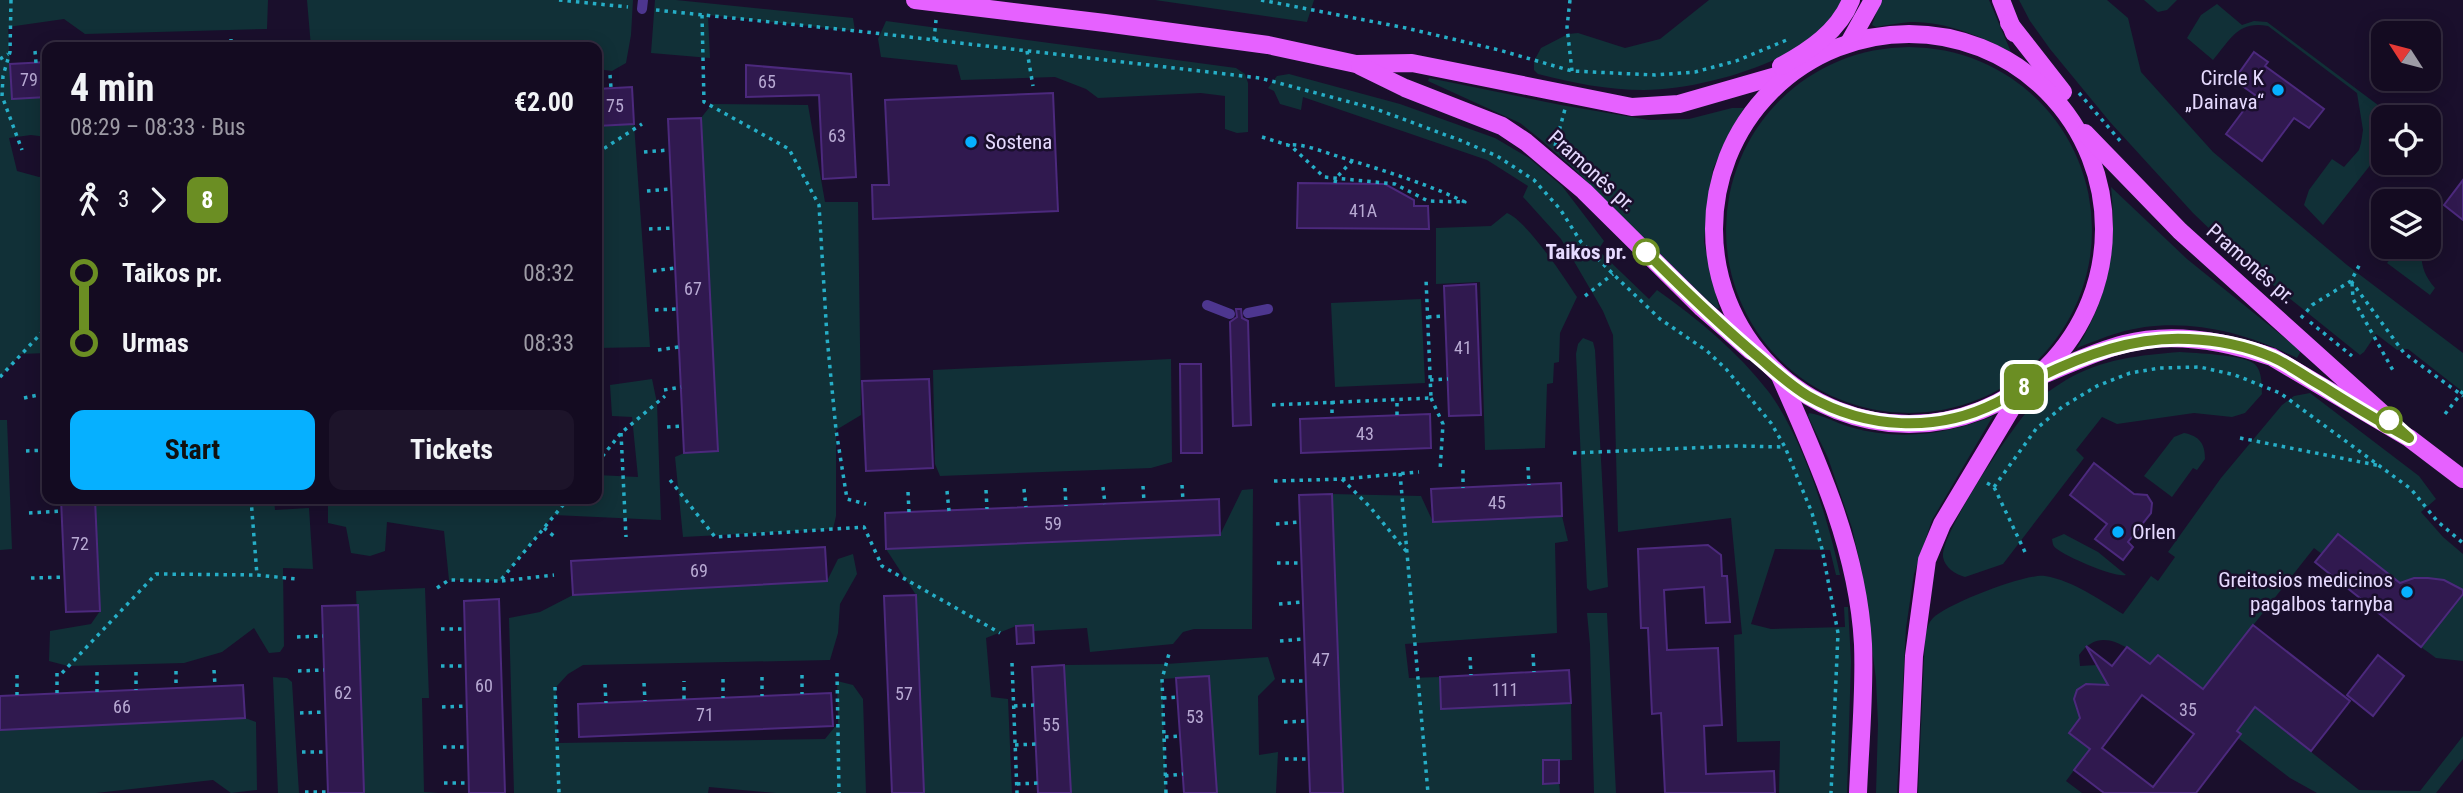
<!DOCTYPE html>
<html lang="en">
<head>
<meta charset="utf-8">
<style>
	:root { --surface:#140b21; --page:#1d142a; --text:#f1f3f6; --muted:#9d9ba5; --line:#332b3f; --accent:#06b0ff }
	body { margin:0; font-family:"Roboto Condensed",sans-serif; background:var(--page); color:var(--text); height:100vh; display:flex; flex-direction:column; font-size:26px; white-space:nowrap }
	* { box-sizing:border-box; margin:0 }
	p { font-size:23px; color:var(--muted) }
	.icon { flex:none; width:38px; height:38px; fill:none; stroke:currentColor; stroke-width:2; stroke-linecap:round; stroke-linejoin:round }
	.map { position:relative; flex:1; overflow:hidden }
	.panel { position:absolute; left:42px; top:42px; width:560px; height:462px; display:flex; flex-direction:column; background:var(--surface); border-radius:14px; box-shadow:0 4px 18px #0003,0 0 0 2px var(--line) }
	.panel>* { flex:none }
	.badge { padding:0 14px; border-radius:10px; font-size:24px; line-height:46px }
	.needle { width:46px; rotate:306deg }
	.buttons { position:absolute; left:2371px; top:21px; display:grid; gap:14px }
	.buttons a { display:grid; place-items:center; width:70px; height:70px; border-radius:14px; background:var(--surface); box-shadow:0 4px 18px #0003,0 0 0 2px var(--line); font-size:35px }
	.map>.badge { position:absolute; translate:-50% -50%; box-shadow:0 0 0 4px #fff }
	.legs { display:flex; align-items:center; gap:10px; height:77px; padding:0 28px; font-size:23px }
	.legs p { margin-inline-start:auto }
	.summary { display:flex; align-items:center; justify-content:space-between; height:119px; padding:0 28px }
	h1 { font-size:38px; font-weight:700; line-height:52px }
	.primary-button { display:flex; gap:14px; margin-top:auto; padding:14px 28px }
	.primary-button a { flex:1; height:80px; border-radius:14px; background:var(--accent); color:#111; font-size:28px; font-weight:700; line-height:80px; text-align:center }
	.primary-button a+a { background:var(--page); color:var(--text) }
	ul { padding:0 28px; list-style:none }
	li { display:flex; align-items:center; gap:24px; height:70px; font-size:26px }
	li i { display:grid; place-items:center; width:10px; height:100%; margin:0 9px; background:currentColor }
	li i::after { content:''; width:18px; height:18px; margin:-9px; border:5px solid; border-radius:50%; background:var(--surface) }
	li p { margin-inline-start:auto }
	li:first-child i { background:linear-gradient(#0000 50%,currentColor 0) }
	li:last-child i { background:linear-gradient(currentColor 50%,#0000 0) }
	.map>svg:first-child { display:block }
	.green { fill:#113037 }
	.building { fill:#30194f; stroke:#4c297d; stroke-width:2; fill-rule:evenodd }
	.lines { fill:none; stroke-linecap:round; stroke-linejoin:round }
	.path { stroke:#26aec7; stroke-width:3.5; stroke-dasharray:3.5 5; stroke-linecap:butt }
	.lane { stroke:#4d368f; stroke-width:10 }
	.primary { stroke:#e661ff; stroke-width:18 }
	.line-1-casing { stroke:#fff; stroke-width:16 }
	.line-1 { stroke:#6b8e23; stroke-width:10 }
	.poi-dot { fill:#06b0ff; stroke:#1a0f2c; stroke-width:2.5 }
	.stop-1-dot { fill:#fff; stroke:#6b8e23; stroke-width:3.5 }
	.labels { text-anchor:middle; stroke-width:5; stroke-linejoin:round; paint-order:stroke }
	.number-label { font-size:18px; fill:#b8aad3 }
	.poi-label { font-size:21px; fill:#e6daff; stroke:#1a0f2c; text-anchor:end }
	.street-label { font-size:21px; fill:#e6daff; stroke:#1a0f2c }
	.stop-label { font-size:21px; font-weight:bold; fill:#e6daff; stroke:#1a0f2c; text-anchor:end }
</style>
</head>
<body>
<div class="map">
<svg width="2463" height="793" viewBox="0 0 2463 793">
	<rect width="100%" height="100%" fill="#1a0f2c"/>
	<g class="green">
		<path d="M0 0H268L267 29 85 34 64 19 8 27 12 98 47 97V137L31 135 9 138 17 171 39 177 47 176V353L21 354 0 377Z"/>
		<path d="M307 0H633L631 35 626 63 612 71 597 69V47H311Z"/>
		<path d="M655 0H676L853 18 855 31 708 15 710 58 651 53Z"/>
		<path d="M1155 0H1314L1307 22Z"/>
		<path d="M1709 0H1844C1836 14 1825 27 1813 37 1771 69 1697 89 1644 90 1608 90 1573 83 1538 74L1534 70V61L1541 48 1568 34 1578 33 1625 48 1660 39Z"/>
		<path d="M1881 0H1989L2011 52C1981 36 1944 21 1910 22 1899 23 1887 25 1876 27L1872 25Z"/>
		<path d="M2019 0H2107L2128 18 2141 72 2213 152 2347 265 2463 353V392L2408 349 2397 350 2376 334 2364 352 2360 355 2242 260 2193 213 2110 122 2050 49 2030 21Z"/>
		<path d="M2144 0H2177L2167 10 2158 12Z"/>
		<path d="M2217 4 2242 25 2254 21 2267 22 2394 117H2384L2383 149 2323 225 2304 205 2309 190 2332 159 2344 167 2359 150 2361 143 2363 130 2357 93 2268 26C2238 20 2230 40 2213 60L2187 38 2201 15Z"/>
		<path d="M886 21 1236 68 1245 74 1248 83V132L1237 133 1225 129V96L1201 93 1098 98 1086 89 1055 77 961 80 957 65 881 57 878 39Z"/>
		<circle cx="1909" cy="230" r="183"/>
		<path d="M1289 74 1400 104 1495 138 1529 158 1562 186 1604 241 1598 250 1649 299 1657 290C1699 320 1737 351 1768 391 1802 435 1829 521 1840 575H1836L1830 550 1775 549 1751 624 1771 629 1845 627 1844 607H1848L1851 661 1847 793H1779L1780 741 1737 742 1734 635 1742 634 1731 518 1618 532 1613 335 1603 311 1561 239 1523 197 1528 186 1487 160 1303 97 1301 110 1280 104 1274 91 1268 88 1277 76Z"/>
		<path d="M1429 78 1561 105 1649 120 1689 119 1732 108H1744L1730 132 1713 169 1707 210 1704 242 1719 308 1717 309 1698 292 1573 168 1540 139 1520 123 1428 81Z"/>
		<path d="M712 104 808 105 825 202H858L861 415 836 430V516L833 529 683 537 675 457 684 453 718 450 701 118Z"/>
		<path d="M634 124 650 347 597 348V126Z"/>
		<path d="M2111 187 2187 259 2301 351 2297 358C2243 331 2178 315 2118 333 2104 337 2090 343 2077 348 2109 296 2117 248 2111 187Z"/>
		<path d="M1507 213C1527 221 1564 277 1577 297L1560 333 1559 362 1554 363 1553 383 1547 384 1545 448 1485 450 1480 282 1436 284V228L1491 226Z"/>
		<path d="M2400 247H2421C2421 264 2423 274 2435 288L2430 295 2387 263Z"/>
		<path d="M1421 299 1425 383 1335 387 1331 303Z"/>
		<path d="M1583 338 1593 342 1595 350 1608 587 1590 591 1587 588 1576 354 1578 344Z"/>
		<path d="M2180 352C2196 353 2241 355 2253 363 2262 368 2262 385 2262 394L2245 413 2232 417 2194 413 2117 424 2102 417 2076 450 2084 458 2003 564 1965 577C1955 574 1945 568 1943 557 1940 535 2008 434 2025 414 2036 400 2051 389 2066 380 2101 359 2141 355 2180 352Z"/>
		<path d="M1171 359 1172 462 1151 468 940 476 935 464 933 370Z"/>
		<path d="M652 379 657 403 661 520 554 515 500 581 449 580 444 531 387 522 385 551 370 556 351 553 346 527 328 523V499H597V475L638 477 632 417 612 416 610 385Z"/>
		<path d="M2310 393 2419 476 2436 499 2421 512 2443 537 2463 554V590C2443 578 2421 574 2400 583L2338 534 2322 554 2314 548 2214 675 2359 790 2420 791 2463 736V759L2436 793H2317L2290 778 2238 738 2237 731 2245 720 2158 655 2150 664C2128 648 2101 624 2079 655L2080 666 2097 665 2111 677 2101 690 2085 685 2077 690 2074 699 2090 749 2066 781 2082 793H1918L1925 637C1927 630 1928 623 1933 618 1947 604 2026 573 2045 576 2074 581 2098 599 2123 614L2151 576 2158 581 2175 557 2168 552 2221 478 2282 405 2294 396Z"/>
		<path d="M1809 413C1823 415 1836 423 1850 427 1898 441 1946 435 1993 416L1932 520 1914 574 1906 628 1897 793H1876L1878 724 1876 679 1862 572 1852 528 1828 458 1808 416Z"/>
		<path d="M0 420H7L12 549 0 550Z"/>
		<path d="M2184 433C2199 436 2205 443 2205 459L2197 470 2193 468 2172 497 2144 476 2174 437Z"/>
		<path d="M1253 489 1252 629H1194L1183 632 1173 644 1090 652 1087 628 1034 631 1033 625 1016 626 986 638 991 697 1008 699 1012 793H924L916 595 886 549 1220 535 1242 490Z"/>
		<path d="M1332 494 1421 496 1433 522 1562 516 1568 541 1555 543 1557 633 1405 644 1409 678 1440 677 1442 709 1571 703 1572 760 1543 761V783H1559L1560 793H1343Z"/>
		<path d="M95 499H274L275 510 309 508 313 569 283 568 284 646 280 652 269 653 254 628 222 652 184 663 68 666 49 661 50 631 91 624 100 611Z"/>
		<path d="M2064 534 2098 552 2126 575C2115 578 2067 557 2057 549 2053 546 2053 545 2052 539Z"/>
		<path d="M853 554 857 574 840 604 838 633 830 660 583 665 568 674 556 687 557 743 825 739 838 723 837 681 853 685 863 699 866 793H776L709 787 708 793H514L509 618 540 612 573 595 827 581 838 559Z"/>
		<path d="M425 588 429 698H422L424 792 439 793H364L356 591Z"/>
		<path d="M2463 594V661L2436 658 2421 647Z"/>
		<path d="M1587 613H1607L1616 793H1594L1590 645Z"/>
		<path d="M1268 657 1275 679 1258 696 1259 755 1278 752 1276 793H1217L1209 676 1162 679 1166 793H1071L1064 665 1166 664Z"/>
		<path d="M273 677 287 678 292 682 299 793H278Z"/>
		<path d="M245 718 256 722 257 790 231 793 213 780 96 793H0V730Z"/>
	</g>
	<g class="building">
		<path d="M2254 52 2268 62 2265 66 2324 109 2309 128 2294 118 2262 161 2226 134 2255 95 2234 80Z"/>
		<path d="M47 62V97L12 99 10 64Z"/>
		<path d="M746 65 851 74 856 177 823 179 819 95 746 97Z"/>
		<path d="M632 87 634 124 597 126V89Z"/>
		<path d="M1053 93 1058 211 873 219 872 185H889L885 100Z"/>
		<path d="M701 118 718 451 684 453 668 119Z"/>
		<path d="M2463 180V220L2444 205Z"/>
		<path d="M1298 183 1385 184 1414 200V206H1428L1429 229 1297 228Z"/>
		<path d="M1476 284 1481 415 1449 416 1444 286Z"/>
		<path d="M1236 309H1241L1242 318 1248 321 1251 425 1233 426 1230 322 1237 317Z"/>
		<path d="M1180 364H1201L1202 453H1181Z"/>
		<path d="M929 379 933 468 866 471 862 381Z"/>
		<path d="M1430 414 1431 448 1301 453 1300 419Z"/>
		<path d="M2094 463 2134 494 2147 495 2152 503 2151 513 2128 542 2133 547 2123 560 2095 539 2107 524 2070 495Z"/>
		<path d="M1561 483 1562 516 1433 522 1431 489Z"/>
		<path d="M1332 494 1343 793H1310L1299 495Z"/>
		<path d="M61 499H95L100 611 66 612Z"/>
		<path d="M1219 499 1220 535 886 549 885 513Z"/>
		<path d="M2338 534 2400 583 2414 578H2428L2444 580 2463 590V594L2421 647 2315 562Z"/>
		<path d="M1708 545 1721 555 1722 576H1727L1730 622 1706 623 1704 587 1664 590 1667 650 1718 648 1722 725 1704 726 1706 774 1774 771 1775 793H1665L1661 713 1652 714 1648 628H1641L1638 549Z"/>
		<path d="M825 547 827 581 573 595 571 561Z"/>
		<path d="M916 595 924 793H892L884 596Z"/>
		<path d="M499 599 505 793H469L464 601Z"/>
		<path d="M358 605 364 793H328L322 606Z"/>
		<path d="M1033 625 1034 643 1017 644 1016 626Z"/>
		<path d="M2253 625 2350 701 2311 751 2255 707 2237 731 2241 734 2196 793H2104L2074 770 2090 749 2069 733 2080 718 2074 699 2077 690 2086 684 2108 685 2086 646 2112 666 2127 647 2150 664 2158 655 2203 689ZM2142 695 2194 734 2153 787 2102 748Z"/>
		<path d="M2378 655 2404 676 2373 716 2347 695Z"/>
		<path d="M1064 665 1071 793H1038L1032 667Z"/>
		<path d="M1569 670 1571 703 1441 709 1440 677Z"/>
		<path d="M1209 676 1217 793H1184L1176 678Z"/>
		<path d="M243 685 245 718 0 730V696Z"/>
		<path d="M831 693 833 726 579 737 578 704Z"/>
		<path d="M1543 760H1559V783L1543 784Z"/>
	</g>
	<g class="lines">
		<g class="path">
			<path d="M11 0 10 52 3 76 2 96 22 150"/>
			<path d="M559 0 628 7"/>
			<path d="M1261 0 1406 28 1499 50 1572 71 1655 75 1695 72 1736 61 1789 39"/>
			<path d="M1570 0 1567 27 1572 71"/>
			<path d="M656 10 866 32 1260 78 1376 109 1462 141 1497 156 1534 180 1560 209 1581 242 1613 274 1660 319 1707 351 1726 369 1771 423 1785 447 1812 513 1822 549 1838 633 1831 793"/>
			<path d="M702 15 704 102 789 149 819 205 827 337 836 430 847 499 866 504"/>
			<path d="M231 39V47"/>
			<path d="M934 40 936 20"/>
			<path d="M191 41V47"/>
			<path d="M150 44V47"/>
			<path d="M115 46V47"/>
			<path d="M35 51 36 63"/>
			<path d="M1027 51 1033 86"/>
			<path d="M0 59 8 54"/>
			<path d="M610 75 611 88"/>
			<path d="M2079 93 2122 143"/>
			<path d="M1262 137 1291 146 1324 177 1395 184 1428 201 1465 202C1425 183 1382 170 1340 157 1323 152 1304 143 1286 145"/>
			<path d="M1555 146 1565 109"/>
			<path d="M644 152 669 150"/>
			<path d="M597 153 642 124"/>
			<path d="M1335 183 1336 178 1352 161"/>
			<path d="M647 191 671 189"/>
			<path d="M649 229 673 228"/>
			<path d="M653 271 675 268"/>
			<path d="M2351 281 2404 353 2463 396"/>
			<path d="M2352 283 2353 299 2395 374"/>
			<path d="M1585 296 1613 274"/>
			<path d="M655 310 677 309"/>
			<path d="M1428 317 1445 316"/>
			<path d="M2301 318 2312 305 2351 281 2361 262"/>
			<path d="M2310 322 2352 356"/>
			<path d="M658 350 679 347"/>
			<path d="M0 377 47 327"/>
			<path d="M1430 380 1448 379"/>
			<path d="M664 390 681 387"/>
			<path d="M24 398 47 393"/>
			<path d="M1431 398 1443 424 1440 471"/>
			<path d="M1332 401V418"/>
			<path d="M1272 405 1431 398 1426 279"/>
			<path d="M2445 414 2463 391"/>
			<path d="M1397 415V400"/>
			<path d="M667 427 683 426"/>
			<path d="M621 433 626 537"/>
			<path d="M2240 438 2381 466"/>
			<path d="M26 451 47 450"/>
			<path d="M1573 453 1737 446 1785 447"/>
			<path d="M597 463 621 433 665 396"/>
			<path d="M1528 467 1529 485"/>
			<path d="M1463 470V488"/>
			<path d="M1400 473 1428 793"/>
			<path d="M1342 479 1370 507 1406 551"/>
			<path d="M670 480 715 537 864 527 882 566 1000 633"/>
			<path d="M1274 481 1342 479 1419 472"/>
			<path d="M1987 483 1994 487 2025 552"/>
			<path d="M1182 485 1183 501"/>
			<path d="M1143 486 1144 502"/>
			<path d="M1103 487 1105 504"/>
			<path d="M1994 487 2036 429 2062 407 2097 386 2130 373 2160 368 2200 367 2235 375 2280 393 2411 489 2437 521 2463 543"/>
			<path d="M1065 488 1066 506"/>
			<path d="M1024 489 1026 507"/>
			<path d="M986 490 987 509"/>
			<path d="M947 491 949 511"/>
			<path d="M908 492 909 512"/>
			<path d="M251 499 257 575 296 579"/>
			<path d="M29 513 62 511"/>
			<path d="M1276 524 1300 522"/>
			<path d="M544 528 555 537"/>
			<path d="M1277 563H1301"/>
			<path d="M31 578 65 577"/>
			<path d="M502 581 554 575"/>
			<path d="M437 588 449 580 500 581 568 499"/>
			<path d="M1279 604 1303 602"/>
			<path d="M441 629H464"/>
			<path d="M297 637 323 636"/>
			<path d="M1280 641 1304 639"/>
			<path d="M1533 654 1534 672"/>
			<path d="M1470 657 1471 675"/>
			<path d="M1012 663 1017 793"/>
			<path d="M441 666H465"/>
			<path d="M214 670 215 686"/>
			<path d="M176 671V688"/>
			<path d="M298 671 324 670"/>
			<path d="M97 672V692"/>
			<path d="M136 672V690"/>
			<path d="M57 673V693"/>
			<path d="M62 673 156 574 257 575"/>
			<path d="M837 673 839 793"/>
			<path d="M17 675V695"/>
			<path d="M802 675V694"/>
			<path d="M762 677V696"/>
			<path d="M723 679V698"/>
			<path d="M1282 681H1306"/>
			<path d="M644 683 645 701"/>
			<path d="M605 684 606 703"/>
			<path d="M555 687 559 793"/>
			<path d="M1163 698 1178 697"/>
			<path d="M684 699V681"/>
			<path d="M1014 706 1034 705"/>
			<path d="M442 707 467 706"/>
			<path d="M300 713 325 712"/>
			<path d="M1284 722 1307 721"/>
			<path d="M1165 737 1180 736"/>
			<path d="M1015 745 1036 744"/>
			<path d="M443 747H468"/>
			<path d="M302 752H326"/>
			<path d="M1285 759H1308"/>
			<path d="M1165 776 1183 774"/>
			<path d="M444 783H469"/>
			<path d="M1017 784 1038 783"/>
			<path d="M305 792H327"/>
			<path d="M1166 793 1162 679 1170 650"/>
		</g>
		<g class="lane">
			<path d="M642 9 643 0"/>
			<path d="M1207 305 1230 314"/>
			<path d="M1248 313 1268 309"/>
		</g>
		<g class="primary">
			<path d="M915 0 1105 23 1268 45 1356 64 1412 63 1632 107 1679 104 1790 72"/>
			<path d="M2001 0 2014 33"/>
			<path d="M2009 23 2063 92"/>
			<circle cx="1909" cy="229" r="195"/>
			<path d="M1849 43 1873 0"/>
			<path d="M1360 66 1405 88 1502 126 1526 142 1584 191 1702 308 1751 351"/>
			<path d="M1781 66C1809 51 1839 31 1851 0"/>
			<path d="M2085 133 2180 231 2383 414"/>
			<path d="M2043 375C2070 364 2096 351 2124 344 2173 331 2225 341 2272 357L2409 438 2463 479"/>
			<path d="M1780 376C1818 462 1858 549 1863 644 1865 693 1860 744 1858 793"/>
			<path d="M1908 793 1914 656 1927 560 1942 524 2023 389"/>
		</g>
	</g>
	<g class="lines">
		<g class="line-1-casing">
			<path id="line-1" d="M1646 252C1684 290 1721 326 1762 360 1777 373 1791 386 1808 396 1866 429 1936 433 1996 403 2011 396 2023 385 2037 378 2084 355 2135 336 2189 339 2216 340 2246 346 2272 357 2289 364 2305 377 2322 386 2350 404 2379 421 2409 438L2389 420"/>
		</g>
		<use href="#line-1" class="line-1"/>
	</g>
	<g class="poi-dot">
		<circle cx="2278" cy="90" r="7"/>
		<circle cx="971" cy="142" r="7"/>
		<circle cx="2118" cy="532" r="7"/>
		<circle cx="2407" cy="592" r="7"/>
	</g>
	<g class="stop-1-dot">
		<circle cx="1646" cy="252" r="12"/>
		<circle cx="2389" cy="420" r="12"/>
	</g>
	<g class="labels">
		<g class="number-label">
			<text x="29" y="86">79</text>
			<text x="767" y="88">65</text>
			<text x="615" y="112">75</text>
			<text x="837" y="142">63</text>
			<text x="1363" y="217">41A</text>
			<text x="693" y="295">67</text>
			<text x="1463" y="354">41</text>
			<text x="1365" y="440">43</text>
			<text x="1497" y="509">45</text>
			<text x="1053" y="530">59</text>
			<text x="80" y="550">72</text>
			<text x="699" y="577">69</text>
			<text x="1321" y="666">47</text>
			<text x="484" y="692">60</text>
			<text x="1505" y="696">111</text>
			<text x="343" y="699">62</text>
			<text x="904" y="700">57</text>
			<text x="122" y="713">66</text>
			<text x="2188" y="716">35</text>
			<text x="705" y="721">71</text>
			<text x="1195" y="723">53</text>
			<text x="1051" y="731">55</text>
		</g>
		<g class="poi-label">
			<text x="2264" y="85">Circle K<tspan x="2264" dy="24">„Dainava“</tspan></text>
			<text x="985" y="149" text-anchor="start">Sostena</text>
			<text x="2132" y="539" text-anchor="start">Orlen</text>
			<text x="2393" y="587">Greitosios medicinos<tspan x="2393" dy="24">pagalbos tarnyba</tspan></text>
		</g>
		<g class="street-label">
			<text transform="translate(1592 171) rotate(42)" y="7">Pramonės pr.</text>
			<text transform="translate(2251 264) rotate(41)" y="7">Pramonės pr.</text>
		</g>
		<g class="stop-label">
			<text x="1627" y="259">Taikos pr.</text>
		</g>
	</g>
</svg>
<div class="buttons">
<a><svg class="needle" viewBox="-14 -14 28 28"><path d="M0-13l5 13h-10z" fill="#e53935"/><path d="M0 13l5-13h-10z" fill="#9d9ba5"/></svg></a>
<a><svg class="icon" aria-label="locate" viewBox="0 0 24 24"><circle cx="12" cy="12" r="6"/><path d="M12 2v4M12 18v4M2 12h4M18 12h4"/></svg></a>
<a><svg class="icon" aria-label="layers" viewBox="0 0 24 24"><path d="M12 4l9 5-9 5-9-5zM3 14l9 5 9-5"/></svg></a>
</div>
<b class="badge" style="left:2024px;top:387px;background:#6b8e23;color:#fff">8</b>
<section class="panel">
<div class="summary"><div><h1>4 min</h1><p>08:29 – 08:33 · Bus</p></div><b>€2.00</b></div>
<div class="legs"><svg class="icon" aria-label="walk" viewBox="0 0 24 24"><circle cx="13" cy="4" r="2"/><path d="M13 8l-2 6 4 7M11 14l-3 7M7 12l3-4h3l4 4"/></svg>3<svg class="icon" aria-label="forward" viewBox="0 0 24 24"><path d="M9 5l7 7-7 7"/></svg><b class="badge" style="background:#6b8e23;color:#fff">8</b></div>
<ul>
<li><i style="color:#6b8e23"></i><b>Taikos pr.</b><p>08:32</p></li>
<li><i style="color:#6b8e23"></i><b>Urmas</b><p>08:33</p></li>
</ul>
<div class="primary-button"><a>Start</a><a>Tickets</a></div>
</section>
</div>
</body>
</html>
